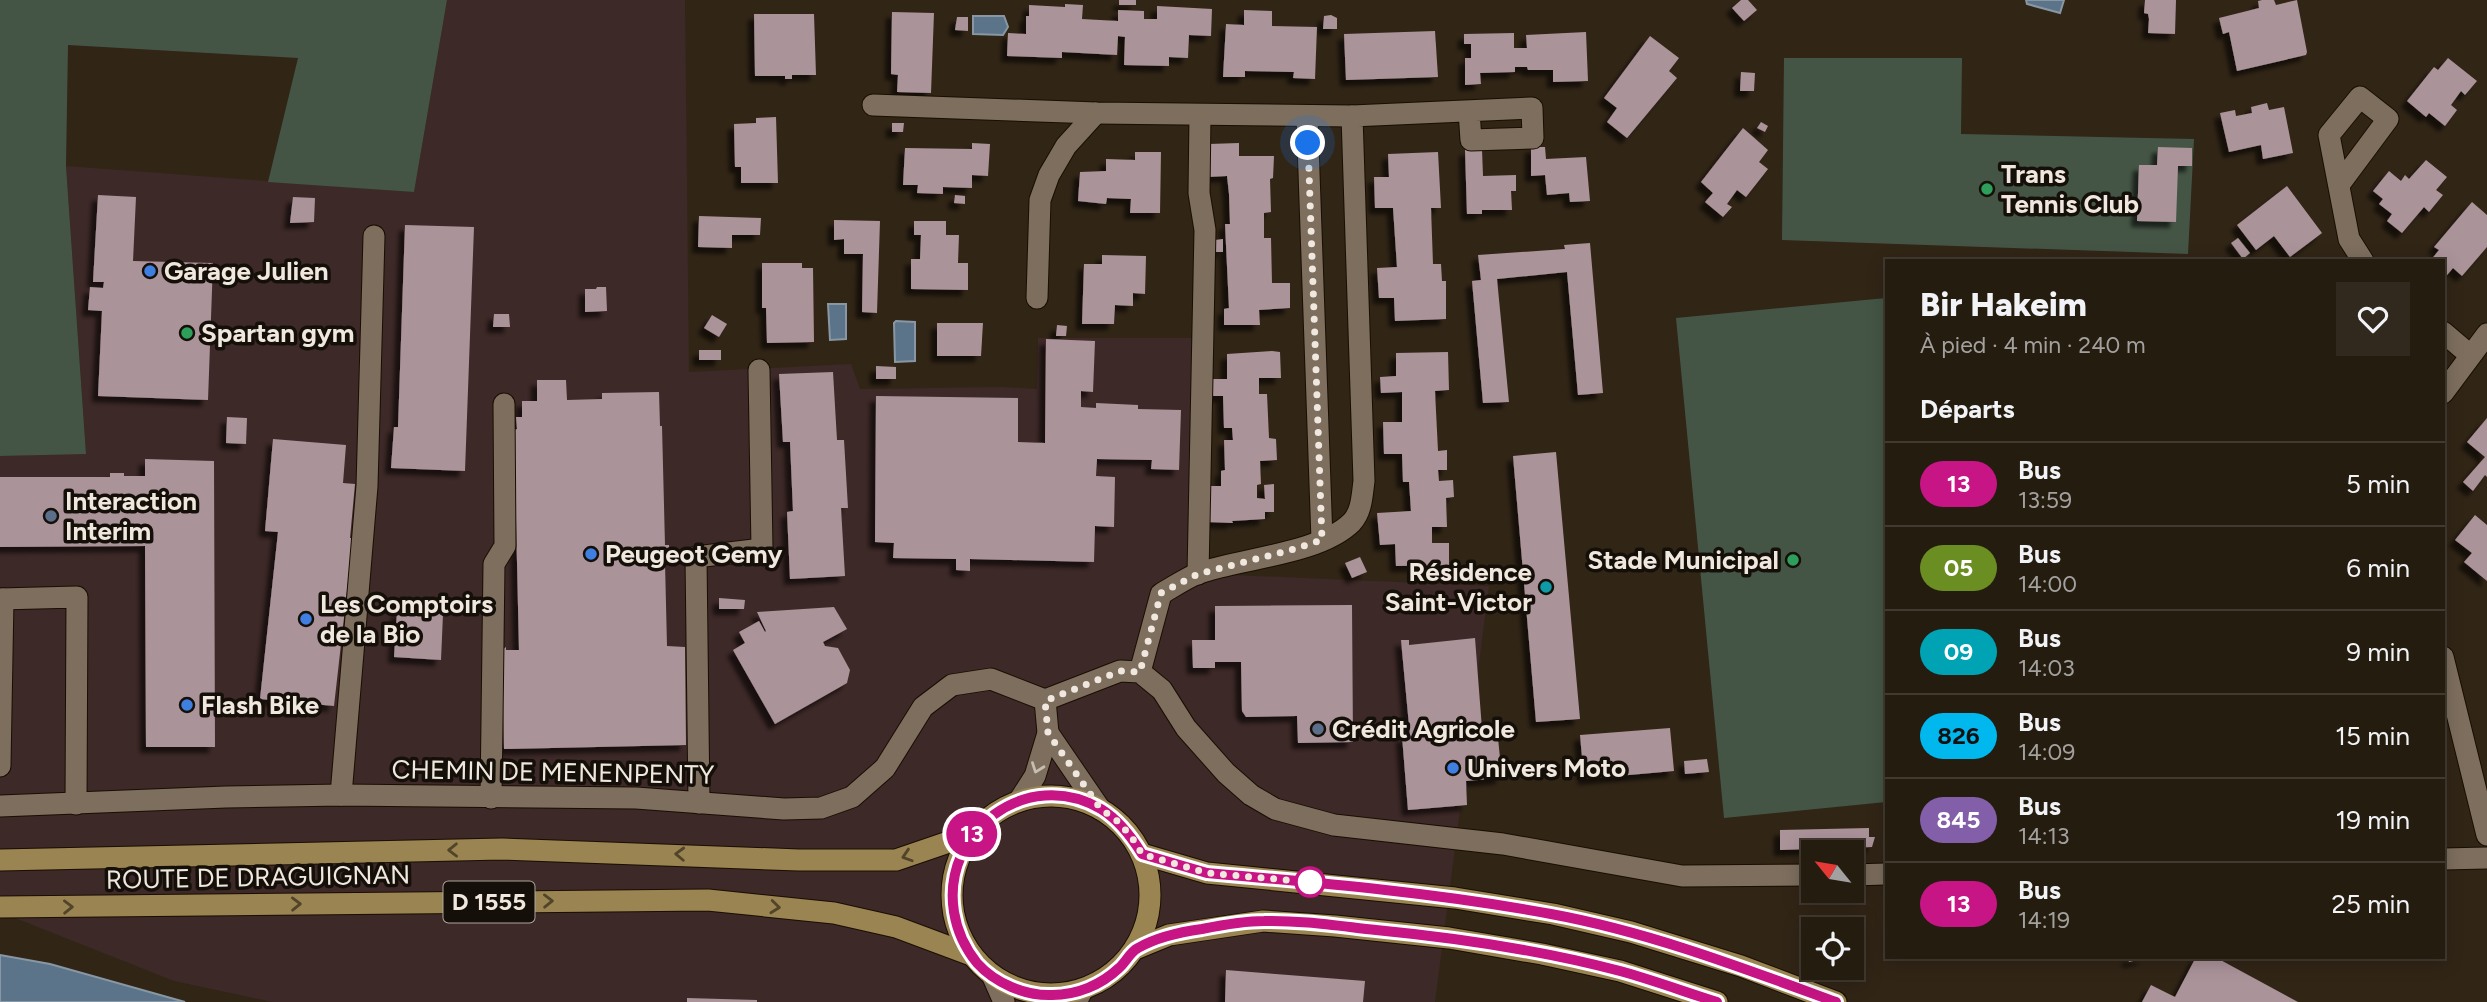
<!DOCTYPE html>
<html lang="fr">
<head>
<meta charset="utf-8">
<style>
	:root { --surface:#251c10; --page:#31291e; --text:#f1f3f6; --muted:#a3a19f; --line:#423a30 }
	body { margin:0; font-family:Figtree,sans-serif; background:var(--page); color:var(--text); height:100vh; display:flex; flex-direction:column; font-size:26px; white-space:nowrap }
	* { box-sizing:border-box; margin:0 }
	p { font-size:23px; color:var(--muted) }
	.icon { flex:none; width:38px; height:38px; fill:none; stroke:currentColor; stroke-width:2; stroke-linecap:round; stroke-linejoin:round }
	.map { position:relative; flex:1; overflow:hidden }
	.sheet { position:absolute; left:1885px; top:259px; width:560px; height:700px; display:flex; flex-direction:column; background:var(--surface); border-radius:0px; box-shadow:0 4px 18px #0003,0 0 0 2px var(--line) }
	.sheet>* { flex:none }
	.badge { padding:0 14px; border-radius:23px; font-size:24px; line-height:46px }
	.needle { width:46px; rotate:300deg }
	.controls { position:absolute; left:1801px; top:840px; display:grid; gap:14px }
	.controls a { display:grid; place-items:center; width:63px; height:63px; border-radius:0px; background:var(--surface); box-shadow:0 4px 18px #0003,0 0 0 2px var(--line); font-size:35px }
	.you { position:absolute; width:35px; height:35px; margin:-18px; border:5px solid #fff; border-radius:50%; background:#1a73e8; box-shadow:0 0 0 10px #1a73e833 }
	.map>.badge { position:absolute; translate:-50% -50%; box-shadow:0 0 0 4px #fff }
	h2 { padding:0 35px; font-size:26px; line-height:63px }
	.round { display:grid; place-items:center; flex:none; width:74px; height:74px; border-radius:0px; background:var(--page) }
	.overview { display:flex; align-items:center; justify-content:space-between; height:119px; padding:0 35px }
	h1 { font-size:33px; font-weight:800; line-height:52px }
	ul { padding:0; list-style:none }
	li { display:flex; align-items:center; gap:21px; height:84px; padding:0 35px; border-top:2px solid var(--line) }
	li div { flex:1 }
	li b { display:block; font-size:26px }
	li em { font-style:normal }
	li .badge { min-width:77px; font-weight:700; text-align:center }
	.map>svg:first-child { display:block }
	.commercial { fill:#3d2927 }
	.green { fill:#445545 }
	.water { fill:#5b748a; stroke:#8897a3; stroke-width:2 }
	.building { fill:#ab939a; filter:url(#shadow) }
	.lines { fill:none; stroke-linecap:round; stroke-linejoin:round }
	.minor-casing { stroke:#190e02; stroke-width:23 }
	.major-casing { stroke:#190e02; stroke-width:23 }
	.minor { stroke:#7d6e5e; stroke-width:21 }
	.major { stroke:#9a8451; stroke-width:21 }
	.oneway { stroke:#c8bdb1 }
	.oneway2 { stroke:#514429 }
	.line-casing { stroke:#fff; stroke-width:16 }
	.line { stroke:#c71585; stroke-width:10 }
	.walk { stroke:#f0e8de; stroke-width:7; stroke-dasharray:0 12.6 }
	.leisure-dot { fill:#2e9e5b; stroke:#150f09; stroke-width:2.5 }
	.shop-dot { fill:#3f7fe0; stroke:#150f09; stroke-width:2.5 }
	.service-dot { fill:#5c6f8a; stroke:#150f09; stroke-width:2.5 }
	.culture-dot { fill:#0f9aa8; stroke:#150f09; stroke-width:2.5 }
	.stop-dot { fill:#fff; stroke:#c71585; stroke-width:3.5 }
	.labels { text-anchor:middle; stroke-width:7; stroke-linejoin:round; paint-order:stroke }
	.shield { fill:#150f09; stroke:#aea79e; stroke-width:2 }
	.shield-label { font-size:24px; font-weight:bold; fill:#f0e8de }
	.poi-label { font-size:26px; font-weight:bold; fill:#f0e8de; stroke:#150f09; text-anchor:start }
	.street-label { font-size:26px; fill:#f0e8de; stroke:#150f09 }
</style>
</head>
<body>
<div class="map">
<svg width="2487" height="1002" viewBox="0 0 2487 1002">
	<defs>
		<filter id="shadow"><feDropShadow dx="-6" dy="6" stdDeviation="2" flood-color="#0009"/></filter>
	</defs>
	<rect width="100%" height="100%" fill="#312516"/>
	<path class="commercial" d="M447 0H685L689 372 851 364 860 389 1003 387 1037 389 1038 338H1201L1209 574 1489 586 1435 1002H273L174 981 0 912V456L86 453 66 166 414 192Z"/>
	<g class="green">
		<path d="M0 0H447L414 192 268 182 298 58 68 45 66 166 86 454 0 456Z"/>
		<path d="M1784 58H1962L1961 134 2194 139 2188 254 1782 240Z"/>
		<path d="M1886 298V802L1724 818 1676 318Z"/>
	</g>
	<g class="water">
		<path d="M2026 0H2064L2060 13 2027 4Z"/>
		<path d="M973 16H1004L1008 27 1003 35 973 34Z"/>
		<path d="M828 304H846V339L830 340Z"/>
		<path d="M896 321 915 322V361L895 362 894 323Z"/>
		<path d="M0 955 50 964 185 1002H0Z"/>
	</g>
	<g class="building">
		<rect x="1119" y="0" width="17" height="5"/>
		<path d="M1741 0H1748L1757 10 1744 21 1732 8Z"/>
		<path d="M2145 0H2176L2175 34 2148 33 2149 19 2148 14 2144 13Z"/>
		<path d="M2262 0H2274L2276 5 2297 0 2307 52 2306 55 2237 71 2229 32 2223 34 2219 18 2259 8 2258 1Z"/>
		<path d="M1065 4 1083 5 1082 19 1118 21V10L1144 11V19H1157V6L1212 9 1211 36 1189 35 1188 58 1169 57V66L1124 65 1125 37 1118 36 1117 55 1062 52V58L1007 56 1008 33 1026 34V16H1029V5L1065 7Z"/>
		<path d="M1244 10 1272 11V26L1317 27 1315 79 1293 78 1294 72 1245 71V77H1223L1226 24 1244 25Z"/>
		<path d="M892 12 934 13 931 93 897 92 898 75 891 74Z"/>
		<path d="M754 14H814L816 75H792V79H785V76H755Z"/>
		<path d="M1331 15 1337 18V29H1323L1324 16Z"/>
		<path d="M957 17H968V31L955 30Z"/>
		<path d="M1435 31 1438 77 1346 80 1344 34Z"/>
		<path d="M1586 32 1588 81 1553 82V70H1528L1527 67H1515V72L1480 73 1481 84 1465 85V58H1471V44H1464V34L1514 33V48H1527L1526 35Z"/>
		<path d="M1650 36 1679 58 1669 71 1677 78 1627 138 1607 122 1617 108 1604 98Z"/>
		<path d="M2448 58 2477 81 2465 95 2461 91 2451 105 2457 110 2445 126 2429 113 2426 117 2407 101 2434 67 2438 70Z"/>
		<path d="M1741 72 1755 73 1754 91H1740Z"/>
		<path d="M2267 103 2269 110 2284 107 2293 153 2263 159 2261 145 2229 152 2220 113 2235 110 2236 116 2252 113 2251 107Z"/>
		<path d="M776 117 778 183H741V167H735L734 124 756 123V118Z"/>
		<path d="M1761 122 1768 126 1765 132 1757 128Z"/>
		<path d="M892 123H904L903 132H892Z"/>
		<path d="M1743 128 1768 150 1759 162 1768 169 1746 197 1737 190 1727 204 1732 207 1723 217 1705 202 1713 193 1701 182Z"/>
		<path d="M972 143 990 144 988 176 972 175V188L943 187V194L917 193 918 185H903L905 148 972 149Z"/>
		<path d="M1239 143V156H1274L1273 178 1270 179 1271 212 1264 213V238H1271L1272 283H1290V308L1259 310 1260 325H1224V309L1229 308 1225 224H1230L1229 194 1227 176 1208 177 1209 144Z"/>
		<path d="M1531 147H1545L1546 159 1586 157 1590 201 1570 202 1569 193 1547 195 1545 175 1531 176Z"/>
		<path d="M2158 147 2192 148V166H2178L2176 222 2137 221 2139 165H2157Z"/>
		<path d="M1482 149 1483 176 1516 175V191H1511L1512 210H1482V214H1467L1465 150Z"/>
		<path d="M1135 152H1161L1160 213H1130L1131 199 1107 198 1106 204 1078 201 1080 172 1106 171V159L1135 160Z"/>
		<path d="M1438 152 1441 208H1431L1433 264H1441L1442 281H1446V319L1395 321 1394 298H1379L1377 268 1397 267 1393 208H1375L1374 177H1389L1388 154Z"/>
		<path d="M2426 160 2447 177 2436 190 2443 195 2429 212 2424 207 2402 233 2387 221 2392 214 2379 204 2383 199 2373 191 2389 171 2401 181 2405 175 2409 179Z"/>
		<path d="M2287 186 2322 233 2290 257 2274 236 2256 250 2237 225Z"/>
		<path d="M98 195 136 197 133 261 213 263 208 400 98 396 102 311 88 310 90 287 103 288 104 282H93Z"/>
		<path d="M955 195 965 196V204L954 203Z"/>
		<path d="M293 197 315 198 314 222 290 223Z"/>
		<path d="M2472 202 2487 215V247L2462 276 2453 268 2443 280V261H2430L2439 250 2434 247Z"/>
		<path d="M699 216 761 218 760 235H732V248L698 247Z"/>
		<path d="M834 220 880 221 877 313 862 312 863 254H844V239L834 240Z"/>
		<path d="M914 221H946V235H959L958 263H968V290L911 289V259H920L921 235H914Z"/>
		<path d="M405 225 474 227 465 471 391 468 394 427H398Z"/>
		<path d="M2238 238 2250 253 2243 259 2231 243Z"/>
		<path d="M1223 239V252H1215V240Z"/>
		<path d="M1590 243 1603 393 1578 395 1567 272 1497 279 1509 402 1483 403 1472 281 1481 280 1478 255 1565 249 1564 245Z"/>
		<path d="M1102 255 1146 256 1145 294 1133 293V306L1115 305 1114 324H1082L1084 264H1102Z"/>
		<path d="M762 263H802V268H813L814 342 767 343 766 308H762Z"/>
		<path d="M597 287H606L607 311 585 312V289H596Z"/>
		<path d="M494 314H509L510 327H493Z"/>
		<path d="M712 315 727 324 719 337 704 328Z"/>
		<path d="M937 323H983L981 356H937Z"/>
		<path d="M1057 325 1067 326 1066 336H1056Z"/>
		<path d="M1046 339 1095 341 1093 392 1081 391V407L1096 408V403L1138 405V409L1181 410 1179 470 1151 469 1152 460 1097 459 1096 476 1115 477 1114 527 1095 526 1094 562 970 559V571L956 570V559L893 558 894 543 875 542 876 396 1018 398V442L1045 443Z"/>
		<rect x="699" y="350" width="22" height="10"/>
		<path d="M1272 351 1280 352 1281 378H1259V394H1267L1269 438 1276 439 1277 460 1260 461 1261 484 1257 485V498L1265 499 1264 485 1274 484V512H1265V519L1232 521 1233 523 1207 522 1208 486H1221V471L1225 470 1224 440H1233L1232 428H1224L1223 396H1209L1210 379H1227V354Z"/>
		<path d="M1448 352 1449 390 1435 391 1438 451 1447 450V470H1438L1439 481 1453 480 1454 497 1446 498 1447 527H1432V543H1449V565L1396 566 1395 544 1380 545 1377 513 1411 511 1409 482H1403L1402 454H1384L1383 422H1402V392L1381 393 1380 377 1396 376V353Z"/>
		<path d="M876 366 896 367V379H876Z"/>
		<path d="M833 372 837 440H844L848 508H841L845 576 790 579 787 512 793 511 790 442H783L779 374Z"/>
		<path d="M537 380H566L567 400 602 399V393L659 392 660 426H662L665 545H669L670 563H665L667 646 685 647 686 745 504 749 502 650 506 647V650H519L514 430 517 429 516 417H522V401H537Z"/>
		<path d="M227 417 247 418 246 444 226 443Z"/>
		<path d="M2487 418V477L2485 475 2473 491 2463 482 2485 457 2467 442Z"/>
		<path d="M273 439 346 445 343 483 355 484 350 538H353L334 706 260 699 278 532 265 531Z"/>
		<path d="M1556 452 1580 719 1536 722 1513 456Z"/>
		<path d="M145 459 214 461 215 747H146L145 546 0 547V477H110V473H124V476H145Z"/>
		<path d="M2475 515 2487 525V581L2464 562 2472 553 2455 540Z"/>
		<path d="M1360 557 1367 572 1352 578 1345 563Z"/>
		<path d="M719 598 745 600 744 609H719Z"/>
		<path d="M1352 605 1353 742 1298 743 1297 716 1246 717 1242 711 1241 662H1215V668H1193L1192 640H1215V606Z"/>
		<path d="M834 607 847 629 823 642 825 646 838 648 850 670 847 683 775 724 733 650 745 643 739 632 759 621 765 632 766 631 757 612Z"/>
		<path d="M397 611 443 614 441 660 394 657Z"/>
		<path d="M1475 638 1482 729 1497 728 1502 778 1466 781 1467 805 1408 810 1402 736H1410L1401 640H1409V645Z"/>
		<path d="M1670 728 1674 771 1584 779 1580 735Z"/>
		<path d="M1707 759 1709 772 1685 774 1684 761Z"/>
		<path d="M1869 828V837H1875L1872 847 1780 850V830Z"/>
		<path d="M2128 957H2145V958L2129 962Z"/>
		<path d="M2196 957H2215L2298 1002H2142L2151 985 2175 997Z"/>
		<path d="M1226 970 1365 981 1363 1002H1225Z"/>
		<path d="M687 998 757 1000V1002H687Z"/>
	</g>
	<g class="lines">
		<g class="minor-casing">
			<g id="minor">
				<path d="M873 105 1096 113 1352 116"/>
				<path d="M1307 116 1322 540"/>
				<path d="M2339 185 2388 119 2360 97 2329 135 2349 239 2363 261"/>
				<path d="M1037 298 1040 200 1049 175 1066 146 1096 113"/>
				<path d="M2443 332 2470 355"/>
				<path d="M2443 393 2487 334"/>
				<path d="M1198 574 1205 230 1199 193 1200 115"/>
				<path d="M0 599 77 597 76 804"/>
				<path d="M2443 657 2487 835"/>
				<path d="M1140 672 1161 594C1173 587 1186 578 1199 573 1242 558 1320 554 1352 522 1362 511 1362 495 1364 481L1352 116 1532 108 1533 138 1471 140 1469 111"/>
				<path d="M1048 733 1100 809"/>
				<path d="M0 766 3 599"/>
				<path d="M341 795 367 486 374 236"/>
				<path d="M491 798 494 564 505 546 504 404"/>
				<path d="M1019 801 1035 776 1048 733 1045 700 1120 671 1140 672 1162 690 1186 728 1226 773 1251 795 1275 809 1334 825 1503 844 1682 876 1813 875"/>
				<path d="M699 803 696 557 762 549 759 370"/>
				<path d="M0 806 226 797 341 795 636 798 784 809 821 808 852 797 885 768 923 707 952 685 991 679 1045 700"/>
				<path d="M2443 859 2487 858"/>
				<path d="M1852 875 1886 874"/>
				<path d="M993 977 1004 1002"/>
				<path d="M1076 1002 1082 991"/>
			</g>
		</g>
		<g class="major-casing">
			<g id="major">
				<circle cx="1051" cy="895" r="99"/>
				<path d="M1142 854 1207 873 1455 898 1553 914 1631 932 1741 966 1836 1002"/>
				<path d="M0 860 502 849 799 860H896L972 834"/>
				<path d="M0 907 708 900 834 913 896 927 971 955"/>
				<path d="M1135 949 1169 935 1263 921 1335 926 1449 938 1542 954 1620 971 1717 1002"/>
			</g>
		</g>
		<use href="#minor" class="minor"/>
		<use href="#major" class="major"/>
	</g>
	<defs><path id="oneway-chevron" d="M-2-3.5L2.5 0L-2 3.5" fill="none" stroke-width="1.6" stroke-linecap="round" stroke-linejoin="round" transform="scale(1.75)"/></defs>
	<use class="oneway" href="#oneway-chevron" transform="translate(1037 768) rotate(110)"/>
	<g class="oneway2">
		<use href="#oneway-chevron" transform="translate(453 850) rotate(179)"/>
		<use href="#oneway-chevron" transform="translate(680 854) rotate(-178)"/>
		<use href="#oneway-chevron" transform="translate(907 856) rotate(162)"/>
		<use href="#oneway-chevron" transform="translate(548 901) rotate(-1)"/>
		<use href="#oneway-chevron" transform="translate(296 904) rotate(-1)"/>
		<use href="#oneway-chevron" transform="translate(68 907) rotate(-1)"/>
		<use href="#oneway-chevron" transform="translate(775 907) rotate(6)"/>
	</g>
	<g class="lines">
		<g class="line-casing">
			<path id="line" d="M1717 1002C1685 992 1653 980 1620 971 1541 950 1458 938 1376 930 1339 926 1301 920 1264 921 1244 921 1222 925 1202 929 1180 932 1157 937 1138 948 1130 952 1126 962 1119 968 1101 985 1077 995 1052 995 1025 996 995 983 977 963 965 948 957 931 954 912 941 831 1027 766 1101 809 1119 820 1131 836 1142 854L1207 873C1322 883 1438 893 1551 914 1649 932 1743 968 1836 1002"/>
		</g>
		<use href="#line" class="line"/>
		<path class="walk" d="M1308 143 1322 540 1291 550 1198 574 1161 593 1140 672 1120 671 1045 701 1048 733 1100 808 1117 821 1131 836 1142 854 1207 873 1310 882"/>
	</g>
	<g class="leisure-dot">
		<circle cx="1987" cy="189" r="7"/>
		<circle cx="187" cy="333" r="7"/>
		<circle cx="1793" cy="560" r="7"/>
	</g>
	<g class="shop-dot">
		<circle cx="150" cy="271" r="7"/>
		<circle cx="591" cy="554" r="7"/>
		<circle cx="306" cy="619" r="7"/>
		<circle cx="187" cy="705" r="7"/>
		<circle cx="1453" cy="768" r="7"/>
	</g>
	<g class="service-dot">
		<circle cx="51" cy="516" r="7"/>
		<circle cx="1318" cy="729" r="7"/>
	</g>
	<circle class="culture-dot" cx="1546" cy="587" r="7"/>
	<circle class="stop-dot" cx="1310" cy="882" r="14"/>
	<g class="labels">
		<rect class="shield" x="443.5" y="881.5" width="91" height="41" rx="5"/>
		<g class="shield-label">
			<text x="489" y="910">D 1555</text>
		</g>
		<g class="poi-label">
			<text x="2001" y="183">Trans<tspan x="2001" dy="30">Tennis Club</tspan></text>
			<text x="164" y="280">Garage Julien</text>
			<text x="201" y="342">Spartan gym</text>
			<text x="65" y="510">Interaction<tspan x="65" dy="30">Interim</tspan></text>
			<text x="605" y="563">Peugeot Gemy</text>
			<text x="1779" y="569" text-anchor="end">Stade Municipal</text>
			<text x="1532" y="581" text-anchor="end">Résidence<tspan x="1532" dy="30">Saint-Victor</tspan></text>
			<text x="320" y="613">Les Comptoirs<tspan x="320" dy="30">de la Bio</tspan></text>
			<text x="201" y="714">Flash Bike</text>
			<text x="1332" y="738">Crédit Agricole</text>
			<text x="1467" y="777">Univers Moto</text>
		</g>
		<g class="street-label">
			<text transform="translate(553 772) rotate(1)" y="9">CHEMIN DE MENENPENTY</text>
			<text transform="translate(258 877) rotate(-1)" y="9">ROUTE DE DRAGUIGNAN</text>
		</g>
	</g>
</svg>
<div class="controls">
<a><svg class="needle" viewBox="-14 -14 28 28"><path d="M0-13l5 13h-10z" fill="#e53935"/><path d="M0 13l5-13h-10z" fill="#a3a19f"/></svg></a>
<a><svg class="icon" aria-label="locate" viewBox="0 0 24 24"><circle cx="12" cy="12" r="6"/><path d="M12 2v4M12 18v4M2 12h4M18 12h4"/></svg></a>
</div>
<div class="you" style="left:1308px;top:143px"></div>
<b class="badge" style="left:972px;top:834px;background:#c71585;color:#fff">13</b>
<section class="sheet">
<div class="overview"><div><h1>Bir Hakeim</h1><p>À pied · 4 min · 240 m</p></div><a class="round"><svg class="icon" aria-label="heart" viewBox="0 0 24 24"><path d="M12 20l-8-8c-3-5 5-10 8-4 3-6 11-1 8 4z"/></svg></a></div>
<h2>Départs</h2>
<ul>
<li><span class="badge" style="background:#c71585;color:#fff">13</span><div><b>Bus</b><p>13:59</p></div><em>5 min</em></li>
<li><span class="badge" style="background:#6b8e23;color:#fff">05</span><div><b>Bus</b><p>14:00</p></div><em>6 min</em></li>
<li><span class="badge" style="background:#00a3b4;color:#fff">09</span><div><b>Bus</b><p>14:03</p></div><em>9 min</em></li>
<li><span class="badge" style="background:#00b7ee;color:#111">826</span><div><b>Bus</b><p>14:09</p></div><em>15 min</em></li>
<li><span class="badge" style="background:#825fa8;color:#fff">845</span><div><b>Bus</b><p>14:13</p></div><em>19 min</em></li>
<li><span class="badge" style="background:#c71585;color:#fff">13</span><div><b>Bus</b><p>14:19</p></div><em>25 min</em></li>
</ul>
</section>
</div>
</body>
</html>
